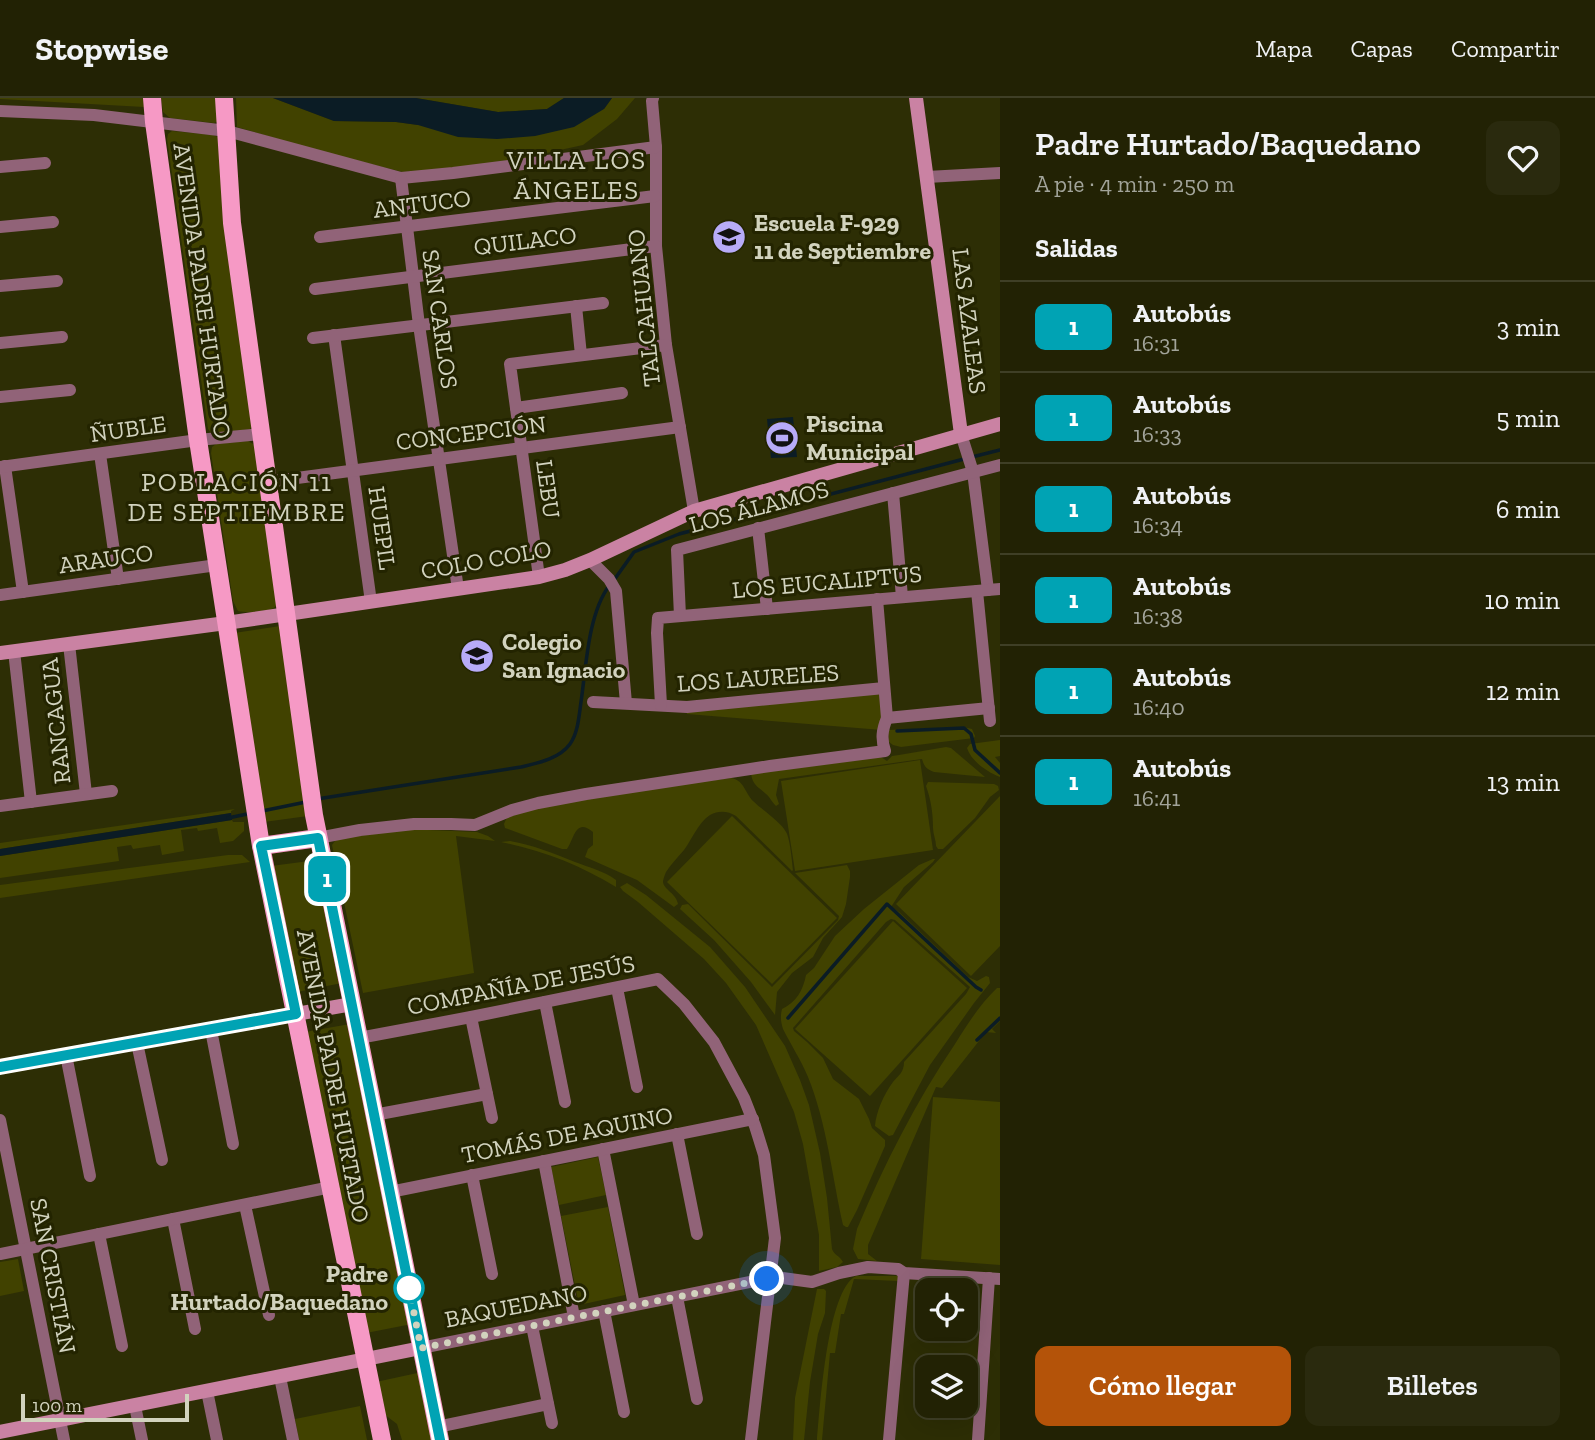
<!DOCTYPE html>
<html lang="es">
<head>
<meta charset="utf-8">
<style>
	:root { --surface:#222204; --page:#2a2a0e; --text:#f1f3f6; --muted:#a2a49a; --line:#3f3f26; --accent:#b45309 }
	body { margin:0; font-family:"Zilla Slab",serif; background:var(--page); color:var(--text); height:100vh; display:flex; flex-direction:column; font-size:26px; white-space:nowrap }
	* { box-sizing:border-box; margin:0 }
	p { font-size:23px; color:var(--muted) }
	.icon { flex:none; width:38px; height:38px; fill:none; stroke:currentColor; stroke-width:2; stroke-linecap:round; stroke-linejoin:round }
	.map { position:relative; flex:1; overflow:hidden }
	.side { display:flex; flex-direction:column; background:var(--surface); width:595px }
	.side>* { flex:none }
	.badge { padding:0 14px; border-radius:10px; font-size:24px; line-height:46px }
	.controls { position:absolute; left:915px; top:1180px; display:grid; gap:14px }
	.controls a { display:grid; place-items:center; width:63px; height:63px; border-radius:14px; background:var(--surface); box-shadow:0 7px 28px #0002,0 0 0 2px var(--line); font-size:35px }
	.scale { position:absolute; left:21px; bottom:18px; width:168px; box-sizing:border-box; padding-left:7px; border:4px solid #d2d3be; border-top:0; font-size:19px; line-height:24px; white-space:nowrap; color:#d2d3be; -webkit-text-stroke:5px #232400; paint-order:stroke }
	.you { position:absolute; width:35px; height:35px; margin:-18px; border:5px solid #fff; border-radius:50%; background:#1a73e8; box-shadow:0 0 0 10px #1a73e833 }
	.map>.badge { position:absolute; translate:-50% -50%; box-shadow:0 0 0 4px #fff }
	h2 { padding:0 35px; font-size:26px; line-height:63px }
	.round { display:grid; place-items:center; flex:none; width:74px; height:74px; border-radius:14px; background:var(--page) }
	.headline { display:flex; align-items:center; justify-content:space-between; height:119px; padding:0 35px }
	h1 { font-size:33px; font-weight:600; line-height:52px }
	.primary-button { display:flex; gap:14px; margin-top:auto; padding:14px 35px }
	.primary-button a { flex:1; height:80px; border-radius:14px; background:var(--accent); color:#fff; font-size:28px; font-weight:600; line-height:80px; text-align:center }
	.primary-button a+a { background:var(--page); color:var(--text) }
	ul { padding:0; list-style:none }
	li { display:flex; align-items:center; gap:21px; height:91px; padding:0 35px; border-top:2px solid var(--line) }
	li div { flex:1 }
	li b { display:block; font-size:26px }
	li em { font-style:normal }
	li .badge { min-width:77px; font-weight:700; text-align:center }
	header { display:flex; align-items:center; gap:42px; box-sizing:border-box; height:98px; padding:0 35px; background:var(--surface); border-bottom:2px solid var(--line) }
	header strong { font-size:33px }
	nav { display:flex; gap:38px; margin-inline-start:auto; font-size:24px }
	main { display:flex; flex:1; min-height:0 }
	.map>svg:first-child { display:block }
	.green { fill:#414200 }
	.water { fill:#0b1c25 }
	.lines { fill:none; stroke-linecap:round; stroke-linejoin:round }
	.stream { stroke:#0b1c25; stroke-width:3.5 }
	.street { stroke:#916378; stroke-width:12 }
	.secondary { stroke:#ca82a3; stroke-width:14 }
	.primary { stroke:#f699c5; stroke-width:18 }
	.line-casing { stroke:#fff; stroke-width:16 }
	.line { stroke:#00a3b4; stroke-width:10 }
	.walk { stroke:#d2d3be; stroke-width:7; stroke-dasharray:0 12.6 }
	.stop-dot { fill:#fff; stroke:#00a3b4; stroke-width:3.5 }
	.labels { text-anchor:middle; stroke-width:6; stroke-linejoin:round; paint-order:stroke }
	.street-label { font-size:24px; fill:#d2d3be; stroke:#232400 }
	.poi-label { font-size:24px; font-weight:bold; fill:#d2d3be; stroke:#232400; text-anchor:start }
	.stop-label { font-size:24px; font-weight:bold; fill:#d2d3be; stroke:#232400; text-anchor:end }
	.neighbourhood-label { font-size:26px; letter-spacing:2px; fill:#d2d3be; stroke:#232400 }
</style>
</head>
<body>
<header>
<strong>Stopwise</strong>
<nav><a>Mapa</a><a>Capas</a><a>Compartir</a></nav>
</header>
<main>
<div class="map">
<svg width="1000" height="1342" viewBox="0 0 1000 1342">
	<rect width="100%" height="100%" fill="#2d2e05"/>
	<g class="green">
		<path d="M0 0H143L144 9 0 1Z"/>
		<path d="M161 0H220L219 23 214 25 170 20 163 14Z"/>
		<path d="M236 0H273L334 23 396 24 418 27 604 11 612 0H635L617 21 583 47 519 61 446 71 403 74 326 55 237 29Z"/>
		<path d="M362 0H564L547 11 498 14 416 0Z"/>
		<path d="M172 33 213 37 218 39 221 44 253 326 250 331 212 336 208 331 167 41 168 36Z"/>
		<path d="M248 343 255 347 278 503C277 505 277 508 275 509 270 514 245 515 238 513L233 503 211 355 212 349 216 346Z"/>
		<path d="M280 528 308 718 264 724 234 535Z"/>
		<path d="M884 590 882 632 687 616V609Z"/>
		<path d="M963 629 972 631 975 638 974 640 901 649 893 647 889 644 888 632Z"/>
		<path d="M1000 642V658L995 659 1000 665V679C987 674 971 663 967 650L970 646Z"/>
		<path d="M946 649 951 650 985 679 934 674C926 671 924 668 922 661L779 681 776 697 779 706 776 708C773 705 771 702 769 699 761 690 753 689 751 676L881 659 887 663 892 658 899 657Z"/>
		<path d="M920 662 933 752 795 773 781 683Z"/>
		<path d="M731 680C744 682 745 695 753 703 761 711 781 724 786 734 790 740 792 763 793 772L792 773 736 718C728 713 719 712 710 717 698 725 692 741 684 752 678 759 671 766 666 774 665 776 663 782 663 784 664 792 676 795 678 806L674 809 637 782 585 759 588 751 593 747V734C575 719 574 742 567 751H562L505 730 504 726 507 719 541 709 659 689Z"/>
		<path d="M928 684 994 686 998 688 999 692 990 699 975 720 943 751H938L936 748C936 742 933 736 933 730 933 715 931 702 926 688Z"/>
		<path d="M1000 698V848L971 878 896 806Z"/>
		<path d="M235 711 231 713V715L0 751V745Z"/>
		<path d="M732 718 837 820 772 886 667 784Z"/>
		<path d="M232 722 233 724H244V733L233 743 220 745 217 730 198 733 197 730 181 732 184 753 162 757 160 747 133 751 131 747 117 749 119 763 0 780V758Z"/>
		<path d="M404 731 477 734 488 738 495 743 456 738 474 875 363 895 332 747 335 743 339 741Z"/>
		<path d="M510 743C533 747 553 755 575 764 588 769 604 773 616 782V789C580 767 542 752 501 744Z"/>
		<path d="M228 757H242L250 764 0 800V787Z"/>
		<path d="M933 761H935L933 764 904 789 891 809 899 814 968 879 977 883 986 878 989 879 990 885 974 905 930 967 893 1037 889 1038 875 1028C876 1014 884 996 893 984 899 977 904 974 904 964L966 896 970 889 895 822 891 821 886 824 793 930 794 933 807 944 823 960 833 981 859 1001 869 1021 872 1030 885 1042V1048L857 1112 848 1129H846L843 1127C832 1078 827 1026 808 979 801 962 791 947 783 931 781 924 780 919 782 911 796 904 803 893 806 877L814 870 835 838 864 811 919 767Z"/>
		<path d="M317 762 342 885 297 894 271 768Z"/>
		<path d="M847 767 850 773V779L846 806 842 819 823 840 813 859 792 875 777 894 775 917 751 884 714 842 680 811 682 807 688 806 772 889 838 822 839 818 795 775Z"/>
		<path d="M627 785 646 797 710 849 745 889 785 948 800 982 809 1007 820 1055 827 1100 832 1151C834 1157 840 1158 843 1164L837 1169 819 1173V1137L803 1046 794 1014 756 927 726 885 704 861 638 804 623 793 620 789Z"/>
		<path d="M893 823 967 890 870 998 795 931Z"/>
		<path d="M997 890H1000V923L992 931 996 935 986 934 942 990 936 989 868 1147V1156L877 1163 858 1161 853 1151 857 1131C884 1067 916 1003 955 946 967 927 980 906 997 890Z"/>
		<path d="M350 926 412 1226 366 1235 305 934Z"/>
		<path d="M933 999 1000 1004V1167L921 1161Z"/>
		<path d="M598 1059 606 1097 559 1107 551 1069Z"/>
		<path d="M608 1109 625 1197 579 1207 561 1118Z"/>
		<path d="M18 1161 24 1193 0 1198V1164Z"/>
		<path d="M856 1178H900L898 1183 854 1181 844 1216H841L835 1255H830L822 1342H817C820 1310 827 1192 856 1178Z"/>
		<path d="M817 1191H824L826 1193 825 1215 818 1236 810 1284 804 1342H793L795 1300Z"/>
		<path d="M422 1274 435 1342H402L397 1326 384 1316 376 1284Z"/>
		<path d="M360 1308 367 1342H299L295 1321Z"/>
	</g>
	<g class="water">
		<path d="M273 0H416L498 14 547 11 564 0H612L604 11 574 29 535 38 497 41 458 39 418 27 396 24 334 23Z"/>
		<path d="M793 319 797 359 771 360 767 321Z"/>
		<path d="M231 715 232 722 0 758V751Z"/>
	</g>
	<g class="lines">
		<g class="stream">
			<path d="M972 359 1000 352"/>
			<path d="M614 482 634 454 679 436 964 361"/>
			<path d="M897 633 964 630 971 636 975 652 1000 675"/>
			<path d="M317 701 521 669C538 665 559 661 570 646 578 635 579 618 581 604 586 570 588 516 609 488"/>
			<path d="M262 713 306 704"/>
			<path d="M228 720 252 715"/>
			<path d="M788 920 887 806 976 889 981 892"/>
			<path d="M977 942 1000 920"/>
		</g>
		<g class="street">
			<path d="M653 0 652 3 656 49V148L666 247 694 413"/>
			<path d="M0 13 94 17 227 33 401 80 453 75 656 49"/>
			<path d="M0 69 45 65"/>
			<path d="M927 79 1000 75"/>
			<path d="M401 80 419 227 458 491"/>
			<path d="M0 129 53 124"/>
			<path d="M320 139 655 98"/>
			<path d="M0 188 57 183"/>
			<path d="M315 191 656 148"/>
			<path d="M576 208 581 257"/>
			<path d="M334 237 371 504"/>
			<path d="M313 240 603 205"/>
			<path d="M0 245 62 239"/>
			<path d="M0 299 70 292"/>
			<path d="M516 310 622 295"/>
			<path d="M961 336 973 374 988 492"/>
			<path d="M100 356 118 481"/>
			<path d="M5 368 23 494"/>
			<path d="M0 369 198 342 261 336"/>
			<path d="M267 384 680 329"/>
			<path d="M893 395 902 499"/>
			<path d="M758 430 767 511"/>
			<path d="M590 462 609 481 616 493 626 605"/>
			<path d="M539 479 510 266 666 247"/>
			<path d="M977 493 990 623"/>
			<path d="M0 497 217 467"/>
			<path d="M680 518 677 452 1000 367"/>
			<path d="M69 546 86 696"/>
			<path d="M14 553 31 704"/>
			<path d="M593 604 687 609 884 590"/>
			<path d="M661 607 657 535 658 520 1000 491"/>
			<path d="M887 620 989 610"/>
			<path d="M0 708 112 693"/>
			<path d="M318 740 360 732 414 726H451L475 727 512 712 538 705 586 696 770 668 885 653C881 641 882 632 887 620L877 501"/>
			<path d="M617 890 637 989"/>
			<path d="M545 904 565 1004"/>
			<path d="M471 919 492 1020"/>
			<path d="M211 932 233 1046"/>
			<path d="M359 940 471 919 658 881 684 906 714 944 744 1000 755 1028 764 1057 775 1140 751 1342"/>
			<path d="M137 945 162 1062"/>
			<path d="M66 957 90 1078"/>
			<path d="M374 1017 487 996"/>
			<path d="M0 1022 64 1342"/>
			<path d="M677 1036 697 1136"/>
			<path d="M603 1051 634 1207"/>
			<path d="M544 1063 574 1219"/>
			<path d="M472 1077 492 1176"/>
			<path d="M390 1094 753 1021"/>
			<path d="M245 1107 269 1217"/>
			<path d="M173 1121 195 1231"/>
			<path d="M99 1136 122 1248"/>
			<path d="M0 1156 331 1089"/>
			<path d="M677 1199 697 1301"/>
			<path d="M604 1213 624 1314"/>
			<path d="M532 1228 552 1325"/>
			<path d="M421 1250 775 1179 812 1184 839 1175 868 1169 898 1171 904 1175 1000 1181"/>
			<path d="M280 1279 293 1342"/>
			<path d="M207 1293 217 1342"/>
			<path d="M135 1308 142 1342"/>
			<path d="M437 1329 548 1306"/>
			<path d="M889 1342 904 1175"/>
			<path d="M978 1342 989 1180"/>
		</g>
		<g class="secondary">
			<path d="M916 0 961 336"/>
			<path d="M0 555 226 525 539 479 565 472 590 462 694 413 1000 326"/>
			<path d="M0 969 352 906"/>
			<path d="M0 1334 421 1250"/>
		</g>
		<g class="primary">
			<path d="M152 0 154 24 198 342 261 748 382 1342"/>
			<path d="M224 0 232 125 314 717 440 1342"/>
			<path d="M261 748 318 740"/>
		</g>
	</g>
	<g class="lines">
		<g class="line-casing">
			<path id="line" d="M0 969 296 916 261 748 318 740 440 1342"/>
		</g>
		<use href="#line" class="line"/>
		<path class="walk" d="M409 1190 421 1250 767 1181"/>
	</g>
	<defs>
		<g id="school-disc" transform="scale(1.75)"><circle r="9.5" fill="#b7abf8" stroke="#232400"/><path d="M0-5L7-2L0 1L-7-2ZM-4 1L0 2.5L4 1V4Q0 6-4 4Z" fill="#111"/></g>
		<g id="stadium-disc" transform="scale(1.75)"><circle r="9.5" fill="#b7abf8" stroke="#232400"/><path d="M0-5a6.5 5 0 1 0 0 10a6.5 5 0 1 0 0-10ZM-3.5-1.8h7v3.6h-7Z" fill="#111"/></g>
	</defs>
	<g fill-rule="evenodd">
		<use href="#school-disc" x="729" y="139"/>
		<use href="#stadium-disc" x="782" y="340"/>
		<use href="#school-disc" x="477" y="558"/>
	</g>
	<circle class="stop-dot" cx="409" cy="1190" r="14"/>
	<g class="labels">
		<g class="street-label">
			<text transform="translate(422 106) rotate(-7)" y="8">ANTUCO</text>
			<text transform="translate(525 143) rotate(-7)" y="8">QUILACO</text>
			<text transform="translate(202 193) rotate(82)" y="8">AVENIDA PADRE HURTADO</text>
			<text transform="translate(644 210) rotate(-96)" y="8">TALCAHUANO</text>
			<text transform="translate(440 221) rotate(82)" y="8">SAN CARLOS</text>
			<text transform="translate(969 223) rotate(83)" y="8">LAS AZALEAS</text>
			<text transform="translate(128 331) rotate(-8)" y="8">ÑUBLE</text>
			<text transform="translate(471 335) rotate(-7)" y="8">CONCEPCIÓN</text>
			<text transform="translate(548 391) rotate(82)" y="8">LEBU</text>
			<text transform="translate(759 409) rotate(-15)" y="8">LOS ÁLAMOS</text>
			<text transform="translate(382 430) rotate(82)" y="8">HUEPIL</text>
			<text transform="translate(106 461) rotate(-8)" y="8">ARAUCO</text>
			<text transform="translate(486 462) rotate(-10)" y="8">COLO COLO</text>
			<text transform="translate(827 484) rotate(-5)" y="8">LOS EUCALIPTUS</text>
			<text transform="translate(758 580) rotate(-4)" y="8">LOS LAURELES</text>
			<text transform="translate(56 623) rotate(-96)" y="8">RANCAGUA</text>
			<text transform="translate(521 887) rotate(-11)" y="8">COMPAÑÍA DE JESÚS</text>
			<text transform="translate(333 978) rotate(79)" y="8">AVENIDA PADRE HURTADO</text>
			<text transform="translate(567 1037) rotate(-11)" y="8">TOMÁS DE AQUINO</text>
			<text transform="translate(53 1178) rotate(79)" y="8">SAN CRISTIÁN</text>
			<text transform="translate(516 1208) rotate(-11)" y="8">BAQUEDANO</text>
		</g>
		<g class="poi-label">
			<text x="754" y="133">Escuela F-929<tspan x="754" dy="28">11 de Septiembre</tspan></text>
			<text x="806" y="334">Piscina<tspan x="806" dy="28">Municipal</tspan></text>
			<text x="502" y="552">Colegio<tspan x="502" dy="28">San Ignacio</tspan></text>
		</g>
		<g class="stop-label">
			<text x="388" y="1184">Padre<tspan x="388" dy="28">Hurtado/Baquedano</tspan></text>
		</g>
		<g class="neighbourhood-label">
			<text x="577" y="71">VILLA LOS<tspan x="577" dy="30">ÁNGELES</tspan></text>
			<text x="237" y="393">POBLACIÓN 11<tspan x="237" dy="30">DE SEPTIEMBRE</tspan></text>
		</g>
	</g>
</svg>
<div class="controls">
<a><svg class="icon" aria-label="locate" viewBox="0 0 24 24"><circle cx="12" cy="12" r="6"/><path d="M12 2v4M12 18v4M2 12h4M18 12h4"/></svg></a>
<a><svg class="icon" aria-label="layers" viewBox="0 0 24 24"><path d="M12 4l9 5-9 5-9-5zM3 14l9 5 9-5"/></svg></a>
</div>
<div class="scale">100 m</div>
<div class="you" style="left:767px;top:1181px"></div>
<b class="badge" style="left:327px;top:781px;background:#00a3b4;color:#fff">1</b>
</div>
<section class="side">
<div class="headline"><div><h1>Padre Hurtado/Baquedano</h1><p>A pie · 4 min · 250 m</p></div><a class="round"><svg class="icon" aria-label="heart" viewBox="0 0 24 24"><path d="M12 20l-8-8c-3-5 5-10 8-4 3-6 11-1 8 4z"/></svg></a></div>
<h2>Salidas</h2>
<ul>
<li><span class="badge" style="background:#00a3b4;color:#fff">1</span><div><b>Autobús</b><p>16:31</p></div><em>3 min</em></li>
<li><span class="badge" style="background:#00a3b4;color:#fff">1</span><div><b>Autobús</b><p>16:33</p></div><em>5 min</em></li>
<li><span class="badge" style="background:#00a3b4;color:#fff">1</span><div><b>Autobús</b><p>16:34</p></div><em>6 min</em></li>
<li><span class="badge" style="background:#00a3b4;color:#fff">1</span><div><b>Autobús</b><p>16:38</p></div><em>10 min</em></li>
<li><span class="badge" style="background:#00a3b4;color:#fff">1</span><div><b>Autobús</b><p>16:40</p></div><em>12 min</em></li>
<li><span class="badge" style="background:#00a3b4;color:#fff">1</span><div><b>Autobús</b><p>16:41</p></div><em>13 min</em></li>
</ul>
<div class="primary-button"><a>Cómo llegar</a><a>Billetes</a></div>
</section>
</main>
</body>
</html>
